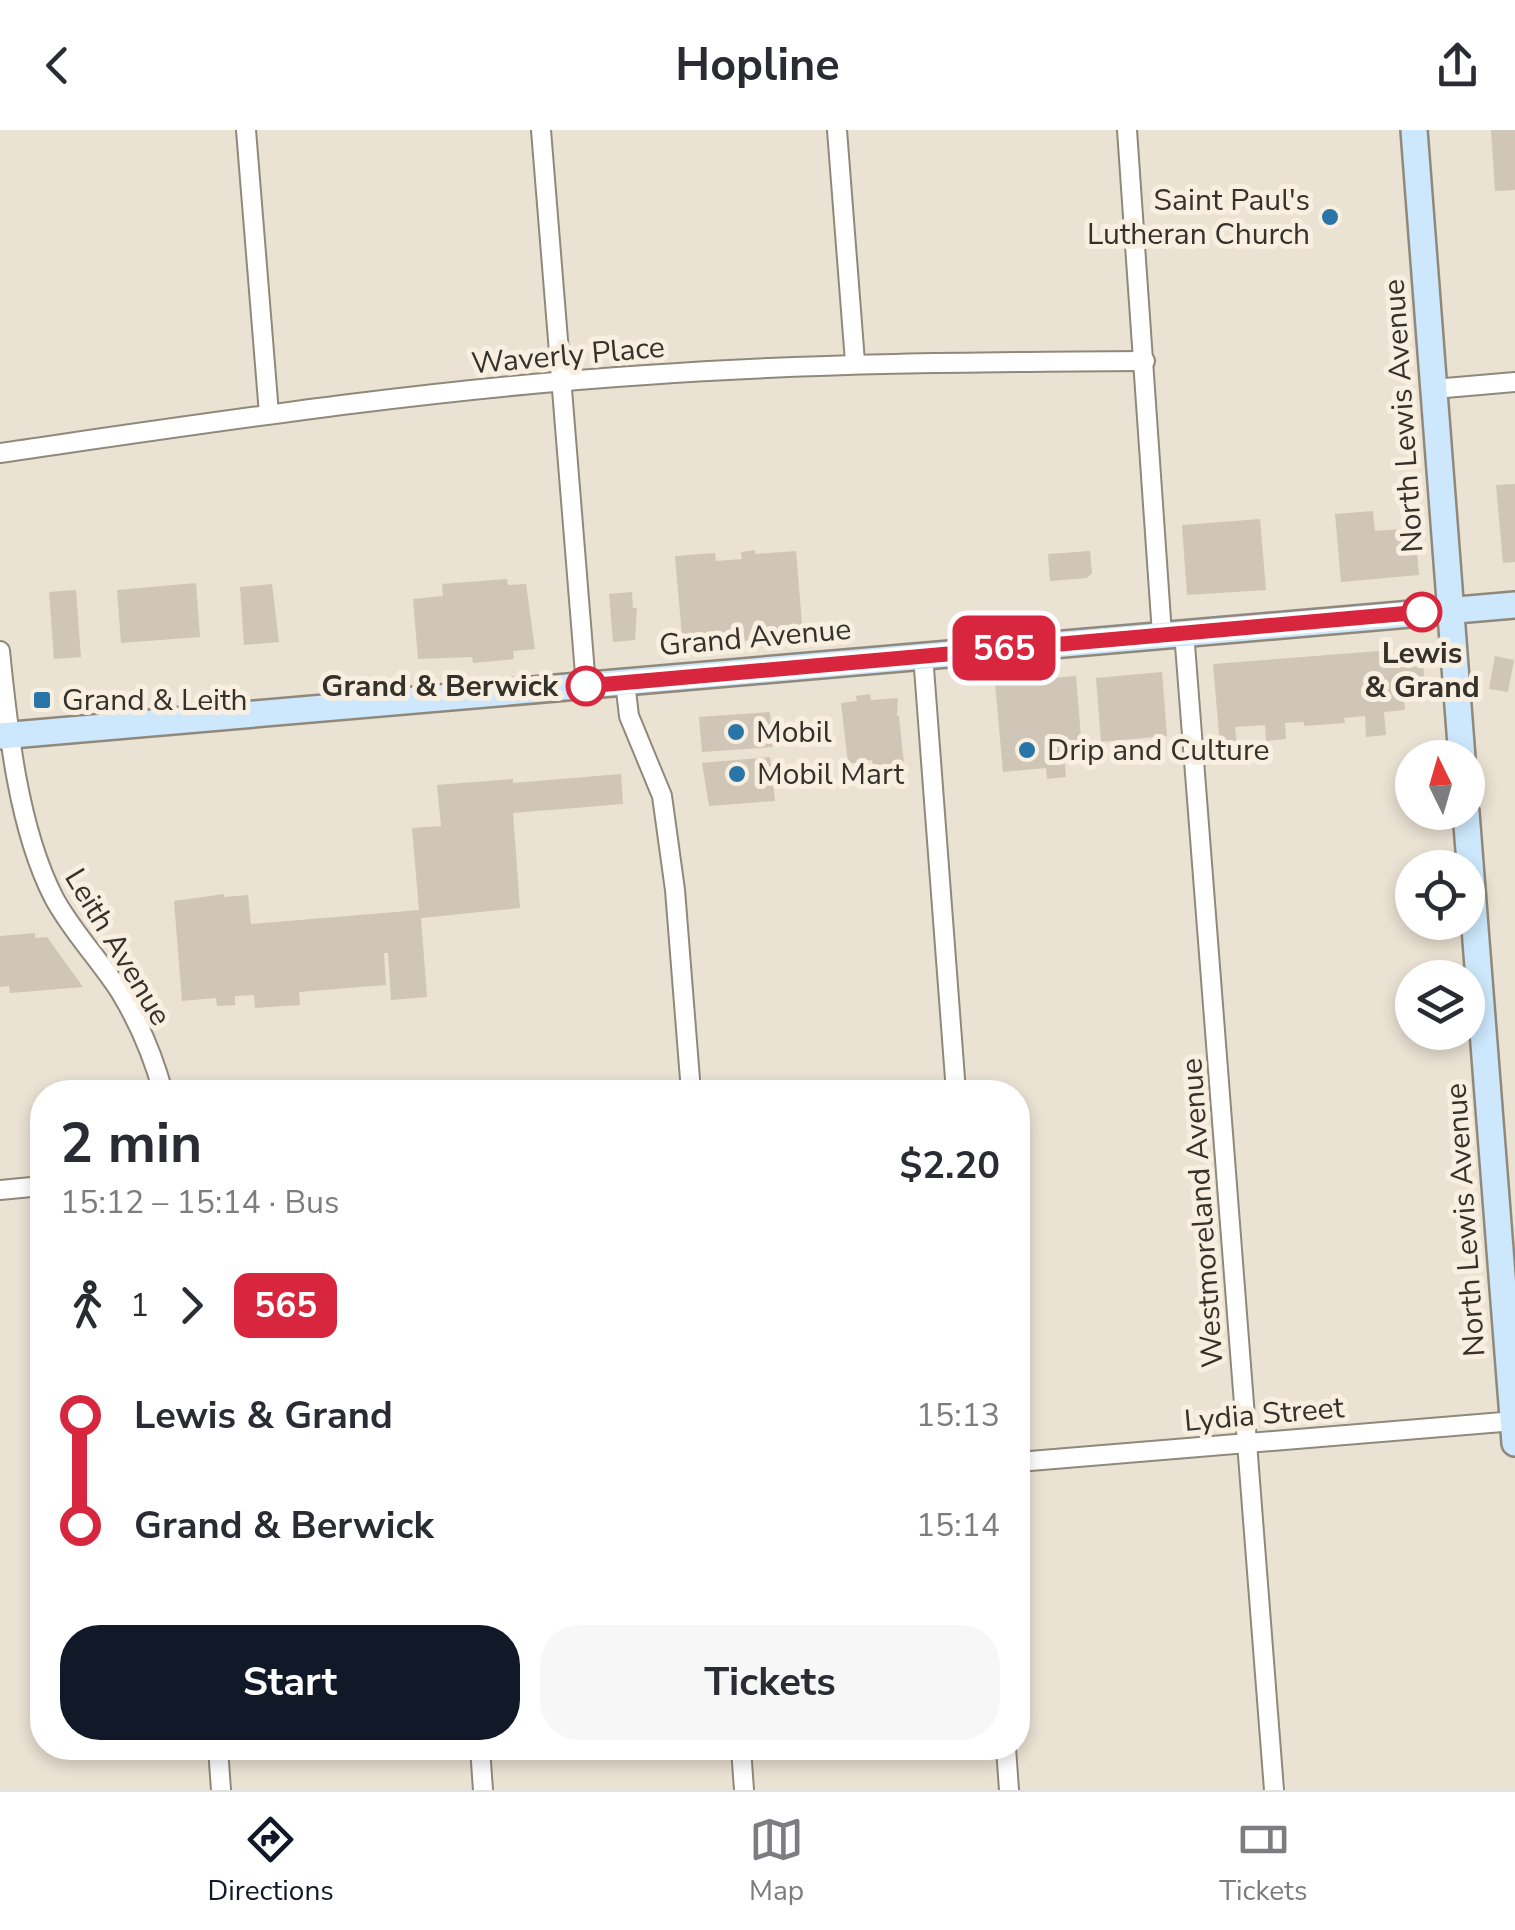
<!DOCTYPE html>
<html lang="en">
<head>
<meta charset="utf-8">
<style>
	:root { --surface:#fff; --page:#f7f7f7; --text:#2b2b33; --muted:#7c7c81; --line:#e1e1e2; --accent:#111827 }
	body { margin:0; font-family:"Nunito Sans",sans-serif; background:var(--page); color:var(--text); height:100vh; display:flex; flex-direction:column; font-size:38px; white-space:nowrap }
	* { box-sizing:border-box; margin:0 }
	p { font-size:32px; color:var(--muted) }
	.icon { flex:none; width:55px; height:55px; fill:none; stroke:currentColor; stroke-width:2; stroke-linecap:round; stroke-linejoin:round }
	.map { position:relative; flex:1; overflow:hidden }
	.drawer { position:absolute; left:30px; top:950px; width:1000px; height:680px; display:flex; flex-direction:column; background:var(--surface); border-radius:40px; box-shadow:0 5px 15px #0003 }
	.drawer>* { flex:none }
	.badge { padding:0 20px; border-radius:15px; font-size:35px; line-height:65px }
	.needle { width:65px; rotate:355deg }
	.controls { position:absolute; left:1395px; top:610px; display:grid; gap:20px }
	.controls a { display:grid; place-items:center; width:90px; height:90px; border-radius:50%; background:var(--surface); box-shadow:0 5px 15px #0003; font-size:50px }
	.map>.badge { position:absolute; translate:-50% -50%; box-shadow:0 0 0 5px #fff }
	.legs { display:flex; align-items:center; gap:15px; height:110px; padding:0 30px; font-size:32px }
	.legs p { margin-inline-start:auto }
	.headline { display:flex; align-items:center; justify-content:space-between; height:170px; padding:0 30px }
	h1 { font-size:55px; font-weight:700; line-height:75px }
	.button { display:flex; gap:20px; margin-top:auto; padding:20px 30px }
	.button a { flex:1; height:115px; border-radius:40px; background:var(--accent); color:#fff; font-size:40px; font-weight:700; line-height:115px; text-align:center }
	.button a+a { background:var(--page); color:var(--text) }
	ul { padding:0 30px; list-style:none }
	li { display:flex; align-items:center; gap:35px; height:110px; font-size:38px }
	li i { display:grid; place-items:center; width:15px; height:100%; margin:0 12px; background:currentColor }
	li i::after { content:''; width:25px; height:25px; margin:-12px; border:8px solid; border-radius:50%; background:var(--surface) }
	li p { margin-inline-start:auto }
	li:first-child i { background:linear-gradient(#0000 50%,currentColor 0) }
	li:last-child i { background:linear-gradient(currentColor 50%,#0000 0) }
	header { display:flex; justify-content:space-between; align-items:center; height:130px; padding:0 30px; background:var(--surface); font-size:45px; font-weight:700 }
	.tabs { display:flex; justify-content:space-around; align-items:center; height:140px; border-top:2px solid var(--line); background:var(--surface); font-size:28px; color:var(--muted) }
	.tabs a { display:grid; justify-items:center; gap:5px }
	.tabs .active { color:var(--accent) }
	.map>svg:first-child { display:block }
	.building { fill:#cfc6b8 }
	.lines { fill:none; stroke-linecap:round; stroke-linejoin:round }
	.minor-casing { stroke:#90897b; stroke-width:22 }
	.secondary-casing { stroke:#90897b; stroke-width:30 }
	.minor { stroke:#fff; stroke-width:18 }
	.secondary { stroke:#cde8fc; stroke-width:25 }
	.line-1-casing { stroke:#fff; stroke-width:22 }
	.line-1 { stroke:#d7263d; stroke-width:15 }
	.poi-dot { fill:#2975a8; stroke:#f8efe0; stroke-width:4 }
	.stop-1-dot { fill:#fff; stroke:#d7263d; stroke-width:5 }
	.labels { text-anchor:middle; stroke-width:10; stroke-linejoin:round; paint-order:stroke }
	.poi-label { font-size:30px; fill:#35322c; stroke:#f8efe0; text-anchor:start }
	.street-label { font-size:30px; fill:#35322c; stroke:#f8efe0 }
	.stop-label { font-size:30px; font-weight:bold; fill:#35322c; stroke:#f8efe0 }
</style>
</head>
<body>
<header><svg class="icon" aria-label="back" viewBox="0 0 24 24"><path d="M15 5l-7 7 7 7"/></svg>Hopline<svg class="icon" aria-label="share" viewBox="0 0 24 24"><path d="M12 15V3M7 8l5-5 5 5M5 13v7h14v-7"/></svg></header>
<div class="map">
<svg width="1515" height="1660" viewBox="0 0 1515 1660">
	<rect width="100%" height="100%" fill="#eae2d3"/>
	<g class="building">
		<path d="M1491 0H1515V60L1495 61Z"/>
		<path d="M1515 354V432L1503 433 1496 355Z"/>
		<path d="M1373 381 1375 401 1415 398 1419 445 1341 452 1335 384Z"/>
		<path d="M1260 389 1266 460 1187 465 1182 395Z"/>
		<path d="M755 420V424L796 421 803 506 722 513 721 504 682 507 675 426 715 423 716 431 742 429 741 422Z"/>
		<path d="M1090 421 1092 443 1087 448 1050 451 1048 424Z"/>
		<path d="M507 449 508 455 526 454 535 519 513 521 514 529 473 533 472 527 418 529 413 469 443 466 442 454Z"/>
		<path d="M196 453 200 507 121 513 117 460Z"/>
		<path d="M272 454 279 512 244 515 240 457Z"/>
		<path d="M76 460 81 527 54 529 49 462Z"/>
		<path d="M632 462 633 478H637L635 510 613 512 609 464Z"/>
		<path d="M1379 521 1380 535 1423 531 1424 546 1402 548 1405 580 1384 582 1386 605 1366 607 1365 586 1344 588 1345 593 1304 596V592L1285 593 1286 609 1266 611 1265 595 1235 597 1237 614 1220 615 1213 534Z"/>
		<path d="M1495 526 1514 530 1508 562 1489 559Z"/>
		<path d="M1162 542 1167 606 1101 612 1096 548Z"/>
		<path d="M1076 546 1082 620 1064 622 1066 647 1047 649 1046 638 1003 642 995 553Z"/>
		<path d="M870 564 871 570 898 568 897 586H899L904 634 873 635 872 630 848 634 841 573 857 571 856 566Z"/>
		<path d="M770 582 773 617 702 622 699 587Z"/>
		<path d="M770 627 775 671 709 676 702 633Z"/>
		<path d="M621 644 623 674 513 683 520 778 421 788 427 867 391 870 388 823H384L386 855 299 862 300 875 255 878 254 865 235 866V875L217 876 216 868 182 871 174 771 224 764V767L248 765 251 794 419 780 412 698 441 696 437 655 513 649V653Z"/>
		<path d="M35 803V808L47 807 83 857 10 863 9 856 0 857V806Z"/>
	</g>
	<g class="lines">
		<g class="minor-casing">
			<g id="minor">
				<path d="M246 0 269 284"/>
				<path d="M541 0 586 556"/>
				<path d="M837 0 855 232"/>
				<path d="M1127 0 1162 504"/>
				<path d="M1434 259 1515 252"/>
				<path d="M0 323C214 292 429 259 646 245 813 233 977 232 1145 231"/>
				<path d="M1184 502 1274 1660"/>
				<path d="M0 521C8 600 18 698 54 768 73 803 100 830 121 863 139 893 154 929 163 962"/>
				<path d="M923 525 956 962"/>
				<path d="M625 552 629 586 662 666 675 760 691 962"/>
				<path d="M0 1060 42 1056"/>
				<path d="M1018 1332 1515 1291"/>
				<path d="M218 1618 221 1660"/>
				<path d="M480 1618 483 1660"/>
				<path d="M741 1618 744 1660"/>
				<path d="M1006 1618 1009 1660"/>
			</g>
		</g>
		<g class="secondary-casing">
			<g id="secondary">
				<path d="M1414 0 1462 628"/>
				<path d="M0 606 1515 475"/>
				<path d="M1466 682 1515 1313"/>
			</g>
		</g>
		<use href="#minor" class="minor"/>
		<use href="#secondary" class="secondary"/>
	</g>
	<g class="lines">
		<g class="line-1-casing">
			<path id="line-1" d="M586 556 1422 482"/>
		</g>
		<use href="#line-1" class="line-1"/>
	</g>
	<g class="poi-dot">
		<circle cx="1330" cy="87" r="10"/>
		<rect x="32" y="560" width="20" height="20" rx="5"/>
		<circle cx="736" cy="602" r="10"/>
		<circle cx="1027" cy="620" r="10"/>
		<circle cx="737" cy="644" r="10"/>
	</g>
	<g class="stop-1-dot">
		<circle cx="1422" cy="482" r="18"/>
		<circle cx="586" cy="556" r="18"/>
	</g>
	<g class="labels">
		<g class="poi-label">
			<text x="1310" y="80" text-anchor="end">Saint Paul's<tspan x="1310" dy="34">Lutheran Church</tspan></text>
			<text x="62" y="580">Grand &amp; Leith</text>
			<text x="756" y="612">Mobil</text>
			<text x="1047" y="630">Drip and Culture</text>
			<text x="757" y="654">Mobil Mart</text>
		</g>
		<g class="street-label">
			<text transform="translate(568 225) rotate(-5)" y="10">Waverly Place</text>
			<text transform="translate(1403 286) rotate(-94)" y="10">North Lewis Avenue</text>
			<text transform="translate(755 507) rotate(-5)" y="10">Grand Avenue</text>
			<text transform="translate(118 817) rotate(59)" y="10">Leith Avenue</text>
			<text transform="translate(1202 1083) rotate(-94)" y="10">Westmoreland Avenue</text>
			<text transform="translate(1465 1090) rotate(-94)" y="10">North Lewis Avenue</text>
			<text transform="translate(1264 1284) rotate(-5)" y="10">Lydia Street</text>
		</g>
		<g class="stop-label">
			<text x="1422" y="533">Lewis<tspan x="1422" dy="34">&amp; Grand</tspan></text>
			<text x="558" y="566" text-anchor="end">Grand &amp; Berwick</text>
		</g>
	</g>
</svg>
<div class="controls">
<a><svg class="needle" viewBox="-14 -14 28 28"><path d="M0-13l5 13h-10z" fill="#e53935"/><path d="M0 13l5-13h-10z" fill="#7c7c81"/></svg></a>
<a><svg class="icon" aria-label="locate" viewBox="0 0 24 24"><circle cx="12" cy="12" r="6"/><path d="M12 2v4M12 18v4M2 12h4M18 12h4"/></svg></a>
<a><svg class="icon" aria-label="layers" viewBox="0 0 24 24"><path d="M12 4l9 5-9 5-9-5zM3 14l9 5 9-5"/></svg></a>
</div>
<b class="badge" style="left:1004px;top:518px;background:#d7263d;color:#fff">565</b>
<section class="drawer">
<div class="headline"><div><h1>2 min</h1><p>15:12 – 15:14 · Bus</p></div><b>$2.20</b></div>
<div class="legs"><svg class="icon" aria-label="walk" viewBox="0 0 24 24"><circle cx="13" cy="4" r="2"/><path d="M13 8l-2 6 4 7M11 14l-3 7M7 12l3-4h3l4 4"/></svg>1<svg class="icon" aria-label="forward" viewBox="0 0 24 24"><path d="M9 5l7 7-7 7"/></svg><b class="badge" style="background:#d7263d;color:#fff">565</b></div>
<ul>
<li><i style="color:#d7263d"></i><b>Lewis &amp; Grand</b><p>15:13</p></li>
<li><i style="color:#d7263d"></i><b>Grand &amp; Berwick</b><p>15:14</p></li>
</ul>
<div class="button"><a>Start</a><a>Tickets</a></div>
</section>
</div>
<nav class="tabs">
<a class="active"><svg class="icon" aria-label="directions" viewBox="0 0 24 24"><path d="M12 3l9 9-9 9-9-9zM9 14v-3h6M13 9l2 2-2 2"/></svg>Directions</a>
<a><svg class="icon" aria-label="map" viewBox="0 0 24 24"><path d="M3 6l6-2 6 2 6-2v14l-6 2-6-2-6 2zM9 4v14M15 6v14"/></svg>Map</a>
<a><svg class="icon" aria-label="tickets" viewBox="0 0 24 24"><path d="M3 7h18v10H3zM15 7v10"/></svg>Tickets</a>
</nav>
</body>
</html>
